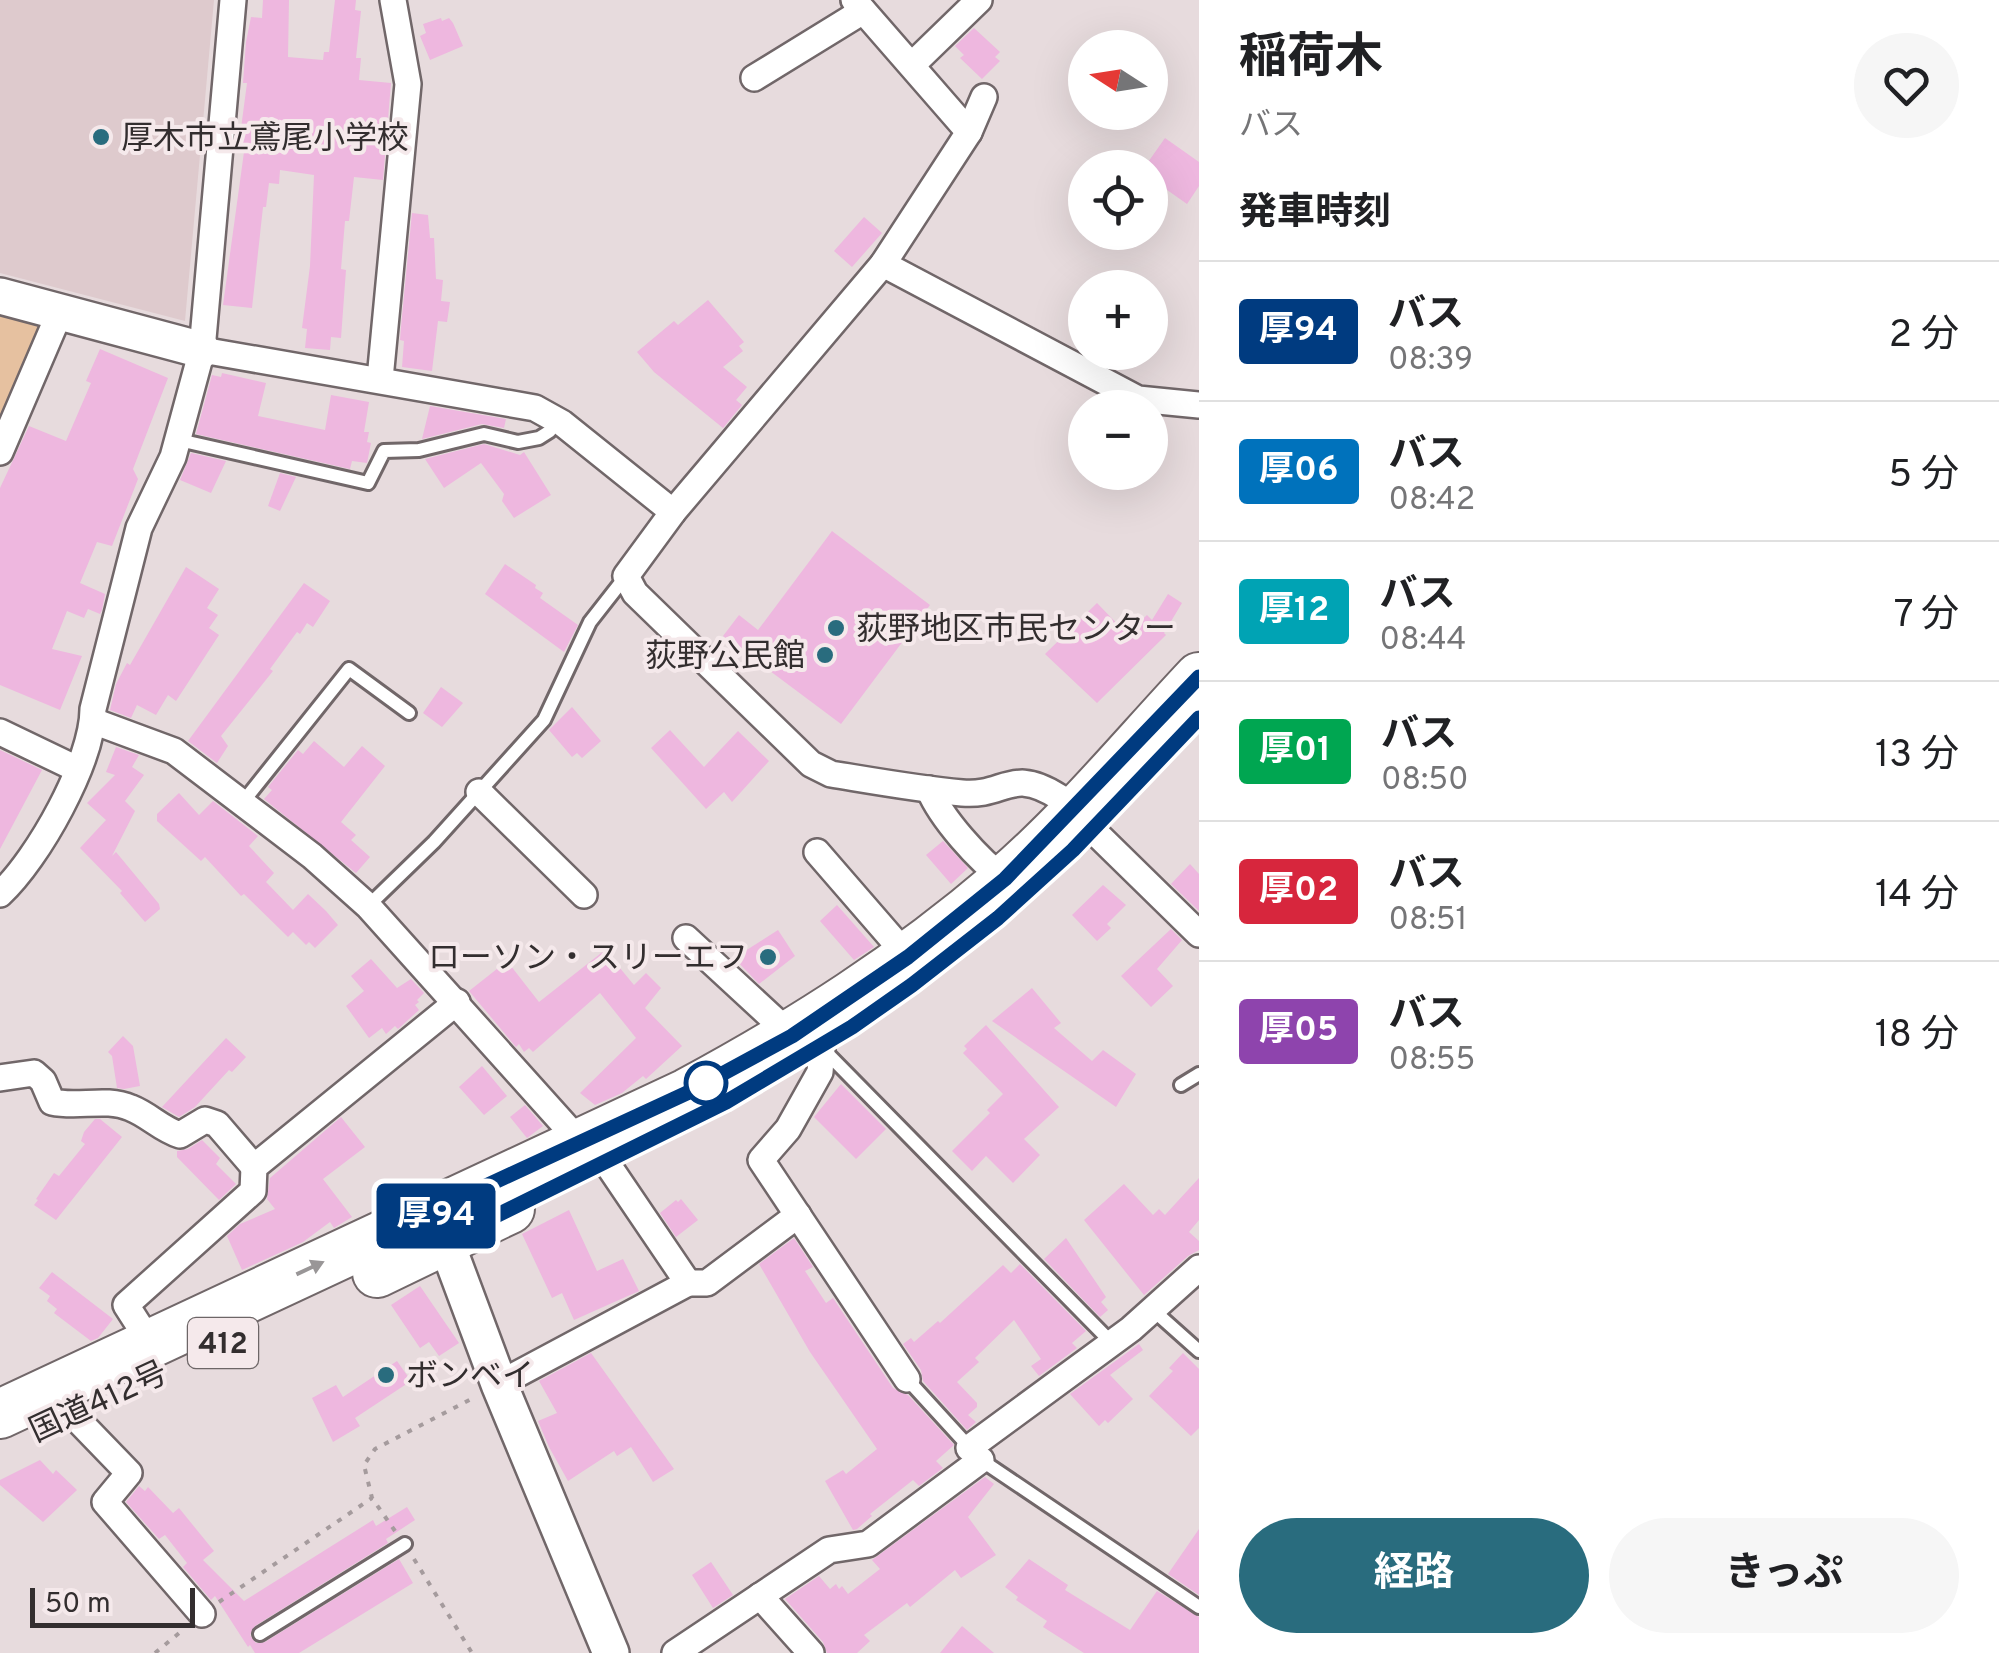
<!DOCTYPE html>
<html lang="ja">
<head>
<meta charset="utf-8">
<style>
	:root { --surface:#fff; --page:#f6f6f6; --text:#202124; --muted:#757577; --line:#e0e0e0; --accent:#296c7e }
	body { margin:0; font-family:Overpass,"Noto Sans JP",sans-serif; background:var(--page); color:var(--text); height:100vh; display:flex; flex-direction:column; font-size:38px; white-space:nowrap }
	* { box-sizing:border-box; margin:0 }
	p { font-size:32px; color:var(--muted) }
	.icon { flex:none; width:55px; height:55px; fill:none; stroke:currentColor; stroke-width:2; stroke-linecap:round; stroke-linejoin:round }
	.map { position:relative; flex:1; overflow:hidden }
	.panel { display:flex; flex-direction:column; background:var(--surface); width:800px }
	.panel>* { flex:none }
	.badge { padding:0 20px; border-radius:8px; font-size:35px; line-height:65px }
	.needle { width:65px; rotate:282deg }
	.fabs { position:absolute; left:1068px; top:30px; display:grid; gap:20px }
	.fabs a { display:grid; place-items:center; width:100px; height:100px; border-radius:50%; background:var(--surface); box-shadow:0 10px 40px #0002; font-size:50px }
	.scale { position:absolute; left:30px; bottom:25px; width:165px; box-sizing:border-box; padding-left:10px; border:5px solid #332e2f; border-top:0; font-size:28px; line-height:35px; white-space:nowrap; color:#332e2f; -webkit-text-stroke:8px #f5e9eb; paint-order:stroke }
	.map>.badge { position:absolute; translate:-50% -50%; box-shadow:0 0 0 5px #fff }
	h2 { padding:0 40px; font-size:38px; line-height:90px }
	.round { display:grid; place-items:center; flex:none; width:105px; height:105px; border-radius:52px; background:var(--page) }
	.head { display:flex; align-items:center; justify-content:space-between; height:170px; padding:0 40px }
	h1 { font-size:48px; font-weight:700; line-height:75px }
	.primary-button { display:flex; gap:20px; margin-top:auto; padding:20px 40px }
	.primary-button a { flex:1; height:115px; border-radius:60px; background:var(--accent); color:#fff; font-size:40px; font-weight:700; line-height:115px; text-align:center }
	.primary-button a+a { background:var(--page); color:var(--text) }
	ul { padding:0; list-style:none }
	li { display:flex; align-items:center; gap:30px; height:140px; padding:0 40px; border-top:2px solid var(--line) }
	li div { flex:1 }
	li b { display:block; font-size:38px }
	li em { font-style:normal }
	li .badge { min-width:110px; font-weight:700; text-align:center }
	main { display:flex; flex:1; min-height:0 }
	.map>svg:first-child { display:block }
	.built { fill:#decacd }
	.green { fill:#e6c1a0 }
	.building { fill:#eeb7df }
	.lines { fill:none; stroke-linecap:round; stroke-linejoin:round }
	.lane-casing { stroke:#716769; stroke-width:18 }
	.street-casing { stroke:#716769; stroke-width:30 }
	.secondary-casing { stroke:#716769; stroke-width:40 }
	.highway-casing { stroke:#716769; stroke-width:52 }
	.path { stroke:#a59b9d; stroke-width:4; stroke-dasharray:5 8; stroke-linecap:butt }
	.lane { stroke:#fff; stroke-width:12 }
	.street { stroke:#fff; stroke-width:25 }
	.secondary { stroke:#fff; stroke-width:35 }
	.highway { stroke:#fff; stroke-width:48 }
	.oneway { fill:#999697 }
	.line-casing { stroke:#fff; stroke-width:22 }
	.line { stroke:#003b80; stroke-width:15 }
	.poi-dot { fill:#296c7e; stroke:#f5e9eb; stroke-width:4 }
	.stop-dot { fill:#fff; stroke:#003b80; stroke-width:5 }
	.labels { text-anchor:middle; stroke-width:8; stroke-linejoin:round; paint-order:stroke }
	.shield { fill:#f5e9eb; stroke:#6d6667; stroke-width:2.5 }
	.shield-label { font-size:30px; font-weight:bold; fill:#332e2f }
	.poi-label { font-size:32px; fill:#332e2f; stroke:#f5e9eb; text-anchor:start }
	.street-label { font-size:32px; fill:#332e2f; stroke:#f5e9eb }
</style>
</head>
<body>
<main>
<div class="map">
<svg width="1199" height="1653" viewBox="0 0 1199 1653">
	<rect width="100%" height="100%" fill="#e7dbdd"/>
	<path class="built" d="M0 0H214L185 321 0 273Z"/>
	<path class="green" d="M0 310 35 320 40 329 0 426Z"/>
	<g class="building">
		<path d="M263 0H289L288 57 323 60 324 52H329L335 0H356L355 10 361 11 356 58H361L359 80 391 83 383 180 354 177 349 221H345L341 269 346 270 341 338 331 337 330 350 305 348 307 329 302 328 310 266 314 175 280 170 279 184 269 183 266 207H263L252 308 223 305 244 152 238 151 247 83H243L246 42 251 17 262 18Z"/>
		<path d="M441 18 442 21 449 18 453 23 463 46 430 60 420 36 426 33 423 24Z"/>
		<path d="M974 28 1000 52 995 57 1000 61 982 79 960 58 964 55 955 46Z"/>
		<path d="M1165 138 1199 162V186L1187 204 1153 180 1158 173 1146 165Z"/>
		<path d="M412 213 428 215 430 238H434L436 279 443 280 441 301 450 302 447 322 438 321 432 371 402 367 404 341 400 340 401 327Z"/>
		<path d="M864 217 882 233 852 267 834 251Z"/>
		<path d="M708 300 744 342 739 346 743 351 723 367 747 387 736 400 742 405 723 428 654 372 637 352 674 321 678 325Z"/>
		<path d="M100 349 168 378 133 469 138 479 112 546 97 542 80 583 105 594 102 610 100 614 88 609 84 618 67 611 52 649 82 656 60 710 0 685V488L29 426 66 441 91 383 86 381Z"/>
		<path d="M222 373 266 383 258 416 325 430 331 395 369 402 364 432H369L367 442 371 443 367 463 352 461 350 469 196 434 212 375 221 377Z"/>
		<path d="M430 406 506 419 504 428 482 424 422 439Z"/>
		<path d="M484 444 520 455 524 452 551 495 514 518 502 501 504 494 481 463 444 488 425 459Z"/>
		<path d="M191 453 226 461 211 493 180 480Z"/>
		<path d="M280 473 296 477 280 511 268 506Z"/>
		<path d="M832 531 930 605 841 724 723 636 739 615 758 630Z"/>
		<path d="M505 564 536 585 535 588 543 593 540 598 578 625 564 652 485 594Z"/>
		<path d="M186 567 219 589 207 608 218 615 209 628 219 635 176 701 168 695 156 715 137 705 131 718 110 710 116 684 127 663 130 665Z"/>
		<path d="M304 583 330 601 313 627 307 623 300 634 297 632 270 669 273 671 221 736 228 746 217 763 188 741Z"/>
		<path d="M1168 594 1182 603 1164 633 1166 635 1097 703 1045 654 1097 603 1127 634 1147 615 1152 620Z"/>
		<path d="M441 687 463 703 442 727 423 713Z"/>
		<path d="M572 707 601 741 582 758 577 753 572 757 549 730Z"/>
		<path d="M670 730 704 767 738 731 769 761 732 802 724 792 706 809 651 748Z"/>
		<path d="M314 741 344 767 362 746 385 766 341 822 356 835 351 840 370 857 356 873 264 799 272 790 268 787 298 750 303 754Z"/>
		<path d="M116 747 139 755 132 767 144 775 125 801 135 811 112 856 116 852 159 904 160 909 145 922 120 893 122 891 80 848 106 820 87 803 115 775 106 772Z"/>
		<path d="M0 750 42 770 0 849Z"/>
		<path d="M179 793 199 815 213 801 258 836 249 846 274 873 266 882 293 910 308 894 326 911 338 925 315 948 309 942 306 945 293 932 288 937 244 894 241 896 205 857 201 861 157 821V814Z"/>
		<path d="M943 841 968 868 951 884 926 855Z"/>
		<path d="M1190 864 1199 874V911L1171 884Z"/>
		<path d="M1103 885 1126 905 1107 924 1111 928 1097 941 1072 915Z"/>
		<path d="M837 905 874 947 854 960 820 921Z"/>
		<path d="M1171 929 1182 940 1157 969 1173 986 1151 1007 1121 976Z"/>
		<path d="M778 930 795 956 759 984 734 958Z"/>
		<path d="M605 950 634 985 646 973 661 988 645 1008 682 1046 646 1079 643 1076 622 1093 595 1105 580 1093 636 1038 600 993 533 1052 529 1048 524 1052 519 1044 516 1047 469 991 507 961 539 1002Z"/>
		<path d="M371 959 397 988 411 979 424 993 417 1000 419 1002 415 1005 419 1010 398 1029 395 1026 386 1034 382 1028 369 1038 346 1006 364 991 351 976Z"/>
		<path d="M1032 988 1061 1023 1054 1028 1092 1061 1103 1050 1136 1074 1116 1107 992 1021Z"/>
		<path d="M986 1025 1059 1107 1024 1139 1040 1155 1013 1183 986 1156 972 1171 952 1151 990 1113 987 1110 1003 1094 963 1053 967 1049 964 1046Z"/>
		<path d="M123 1036 133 1046 140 1086 124 1089 117 1088 112 1056 108 1052Z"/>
		<path d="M226 1038 246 1057 232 1072 229 1070 195 1107 179 1117 162 1107Z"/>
		<path d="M482 1066 507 1096 484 1115 459 1087Z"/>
		<path d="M841 1084 886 1129 856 1159 814 1117Z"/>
		<path d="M525 1105 543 1126 527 1138 510 1117Z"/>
		<path d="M341 1117 365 1147 323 1179 352 1217 334 1228 330 1222 303 1242 242 1270 227 1236 240 1224 275 1209 267 1199 270 1178Z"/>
		<path d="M95 1119H100L122 1137 56 1220 34 1205 38 1200 36 1199 54 1173 59 1176 85 1144 81 1141 84 1132Z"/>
		<path d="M202 1140 220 1158 216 1164 236 1184 219 1200 177 1157V1151L188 1149Z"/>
		<path d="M1199 1178V1220L1189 1232 1199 1241V1250L1188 1256 1144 1295 1084 1220 1124 1184 1153 1215 1159 1209 1165 1215Z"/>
		<path d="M681 1199 698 1220 676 1237 660 1213 676 1200 678 1202Z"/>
		<path d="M569 1210 597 1271 623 1259 639 1291 574 1320 562 1293 552 1298 522 1234Z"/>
		<path d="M794 1238 813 1267 805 1271 826 1303 833 1298 893 1388 908 1395 954 1445 936 1461 943 1468 919 1486 913 1480 870 1514 872 1516 857 1529 853 1530 825 1481 843 1470 846 1474 877 1449 810 1352 759 1264Z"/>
		<path d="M1066 1238 1106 1297 1101 1302 1108 1310 1100 1317 1044 1259Z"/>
		<path d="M1020 1264 1086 1331 1072 1343 1077 1348 1039 1376 1031 1366 1041 1359 1014 1320 975 1358 979 1362 957 1382 977 1403V1407L968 1415 976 1422 967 1430 923 1381 921 1370 903 1344 911 1338 914 1342 938 1321 940 1323 1003 1265 1011 1273Z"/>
		<path d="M52 1272 113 1319 98 1338 91 1341 54 1313 57 1309 47 1301 50 1296 39 1288Z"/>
		<path d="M420 1286 459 1343 439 1356 429 1342 420 1348 391 1305Z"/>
		<path d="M1139 1344 1143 1350 1110 1375 1133 1399 1108 1423 1105 1420 1099 1426 1070 1394Z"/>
		<path d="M591 1353 674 1469 653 1482 631 1447 617 1456 614 1451 568 1481 549 1447 538 1421 557 1413 539 1381Z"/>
		<path d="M1183 1353 1199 1369V1428L1191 1436 1149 1396 1173 1371 1169 1368Z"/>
		<path d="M397 1361 411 1381 355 1418 360 1426 333 1442 312 1398 336 1385 343 1397Z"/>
		<path d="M40 1460 53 1474 56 1470 77 1490 43 1522 0 1485V1480Z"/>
		<path d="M985 1477 994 1484 968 1517 996 1555 961 1578 955 1570 910 1607 907 1603 864 1635 870 1641 857 1653H827L823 1642 785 1599 819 1576 830 1589 836 1584 839 1589 842 1586 848 1594 880 1569 872 1560Z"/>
		<path d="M139 1486 145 1491 148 1487 173 1513 179 1508 214 1551 203 1560 244 1601 373 1520 376 1526 407 1507 415 1520 386 1539 388 1543 255 1626 250 1635 256 1643 265 1642 399 1559 413 1583 299 1653H255L250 1645 248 1647 215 1596 211 1600 183 1567 187 1563 165 1535 159 1539 126 1502Z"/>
		<path d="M1199 1529V1595L1168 1574Z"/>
		<path d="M1029 1559 1068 1585 1065 1590 1130 1630 1157 1591 1199 1617V1653H1084L1043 1627 1047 1621 1016 1600 1018 1597 1005 1587Z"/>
		<path d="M711 1562 733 1595 713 1608 692 1575Z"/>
		<path d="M962 1626 994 1653H940Z"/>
	</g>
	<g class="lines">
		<g class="lane-casing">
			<g id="lane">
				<path d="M179 440 368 483 384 451 419 450 484 434 518 442 539 438 550 431"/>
				<path d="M243 802 349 669 409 713"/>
				<path d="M368 906 434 842 544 720 590 622 626 576"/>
				<path d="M822 1048 1111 1342"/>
				<path d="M1181 1085 1199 1074"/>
				<path d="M1153 1310 1199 1351"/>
				<path d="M907 1379 981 1460 1199 1607"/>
				<path d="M260 1634 405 1544"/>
			</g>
		</g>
		<g class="street-casing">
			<g id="street">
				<path d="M854 0 969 132 883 264 673 512 626 576 635 593 811 764 831 774C874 781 918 789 962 793 1005 797 1011 766 1059 797L1199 934"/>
				<path d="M912 65 979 0"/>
				<path d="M754 78 863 11"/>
				<path d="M969 132 984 97"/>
				<path d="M883 264 1138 399 1199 405"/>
				<path d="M202 350 535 408 562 423 673 512"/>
				<path d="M380 379 408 84 393 0"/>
				<path d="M0 452 60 312"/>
				<path d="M93 721 174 751 312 856 368 906 580 1142"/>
				<path d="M0 732 77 769"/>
				<path d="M929 789C941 818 979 861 1005 879"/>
				<path d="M479 792 584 895"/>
				<path d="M817 852 908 957"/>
				<path d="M0 894C38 859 93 761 93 709L139 528 173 457 202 350 233 0"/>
				<path d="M686 938 792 1036"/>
				<path d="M822 1048 820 1072 788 1129 761 1160 907 1379"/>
				<path d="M0 1078 34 1073 43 1081 52 1102C79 1108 105 1097 131 1108 149 1115 161 1129 180 1135L205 1120 217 1124 254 1167"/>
				<path d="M688 1283H707L798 1215"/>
				<path d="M151 1344 126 1305 253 1191 254 1167 457 1002"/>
				<path d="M499 1384 688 1283 606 1162"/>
				<path d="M71 1413 129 1473 105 1502 202 1614"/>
				<path d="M969 1448 1131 1329 1199 1268"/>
				<path d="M760 1596 811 1653"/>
				<path d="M675 1653 829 1550 868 1544 981 1460"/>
			</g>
		</g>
		<g class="secondary-casing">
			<g id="secondary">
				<path d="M0 296 202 350"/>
				<path d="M437 1218 499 1384 611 1653"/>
			</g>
		</g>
		<g class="highway-casing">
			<g id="highway">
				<path d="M377 1273 510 1209"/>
				<path d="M0 1414 687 1093C802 1031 904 966 1003 881 1074 820 1135 745 1199 677"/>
			</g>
		</g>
		<g class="path">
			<path d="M395 1531 372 1498 364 1465 375 1449 475 1397"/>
			<path d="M414 1559 472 1653"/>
			<path d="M219 1602 372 1498"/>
			<path d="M155 1653 184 1629"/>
		</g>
		<use href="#lane" class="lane"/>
		<use href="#street" class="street"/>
		<use href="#secondary" class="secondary"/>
		<use href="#highway" class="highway"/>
	</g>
	<defs><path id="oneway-solid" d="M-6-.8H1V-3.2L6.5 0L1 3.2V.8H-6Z" transform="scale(2.5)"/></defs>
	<use class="oneway" href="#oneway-solid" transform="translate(310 1268) rotate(-25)"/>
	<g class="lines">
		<g class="line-casing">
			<path id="line" d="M1199 677 1005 879 908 957 792 1036 687 1093 434 1210 447 1240 726 1102 852 1027 912 985 998 918 1073 850 1199 718"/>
		</g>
		<use href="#line" class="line"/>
	</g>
	<g class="poi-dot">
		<circle cx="101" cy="137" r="10"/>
		<circle cx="836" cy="628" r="10"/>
		<circle cx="825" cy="655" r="10"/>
		<circle cx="768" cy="957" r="10"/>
		<circle cx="386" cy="1375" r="10"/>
	</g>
	<circle class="stop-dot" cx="706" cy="1083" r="20"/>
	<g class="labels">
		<rect class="shield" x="188" y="1318" width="70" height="50" rx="8"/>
		<g class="shield-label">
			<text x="223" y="1353">412</text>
		</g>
		<g class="poi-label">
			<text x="121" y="148">厚木市立鳶尾小学校</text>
			<text x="856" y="639">荻野地区市民センター</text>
			<text x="805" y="666" text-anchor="end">荻野公民館</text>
			<text x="748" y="968" text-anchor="end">ローソン・スリーエフ</text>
			<text x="406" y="1386">ボンベイ</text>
		</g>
		<g class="street-label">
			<text transform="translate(98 1401) rotate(-25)" y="11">国道412号</text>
		</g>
	</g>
</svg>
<div class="fabs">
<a><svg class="needle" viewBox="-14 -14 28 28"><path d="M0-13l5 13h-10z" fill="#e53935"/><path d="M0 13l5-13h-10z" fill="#757577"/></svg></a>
<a><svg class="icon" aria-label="locate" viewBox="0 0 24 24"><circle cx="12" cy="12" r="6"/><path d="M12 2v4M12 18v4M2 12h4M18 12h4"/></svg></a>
<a>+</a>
<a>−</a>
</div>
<div class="scale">50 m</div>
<b class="badge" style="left:436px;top:1216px;background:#003b80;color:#fff">厚94</b>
</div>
<section class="panel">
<div class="head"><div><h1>稲荷木</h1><p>バス</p></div><a class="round"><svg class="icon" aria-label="heart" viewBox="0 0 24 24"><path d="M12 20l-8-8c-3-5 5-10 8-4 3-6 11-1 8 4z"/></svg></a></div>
<h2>発車時刻</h2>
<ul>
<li><span class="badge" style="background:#003b80;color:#fff">厚94</span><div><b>バス</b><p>08:39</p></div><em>2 分</em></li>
<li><span class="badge" style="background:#0072bc;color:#fff">厚06</span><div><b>バス</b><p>08:42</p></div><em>5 分</em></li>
<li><span class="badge" style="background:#00a3b4;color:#fff">厚12</span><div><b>バス</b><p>08:44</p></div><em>7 分</em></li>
<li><span class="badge" style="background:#00a651;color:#fff">厚01</span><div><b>バス</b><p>08:50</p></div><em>13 分</em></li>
<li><span class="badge" style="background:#d7263d;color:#fff">厚02</span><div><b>バス</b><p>08:51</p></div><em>14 分</em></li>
<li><span class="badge" style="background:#8e44ad;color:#fff">厚05</span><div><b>バス</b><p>08:55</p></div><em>18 分</em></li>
</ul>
<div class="primary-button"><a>経路</a><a>きっぷ</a></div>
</section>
</main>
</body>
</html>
